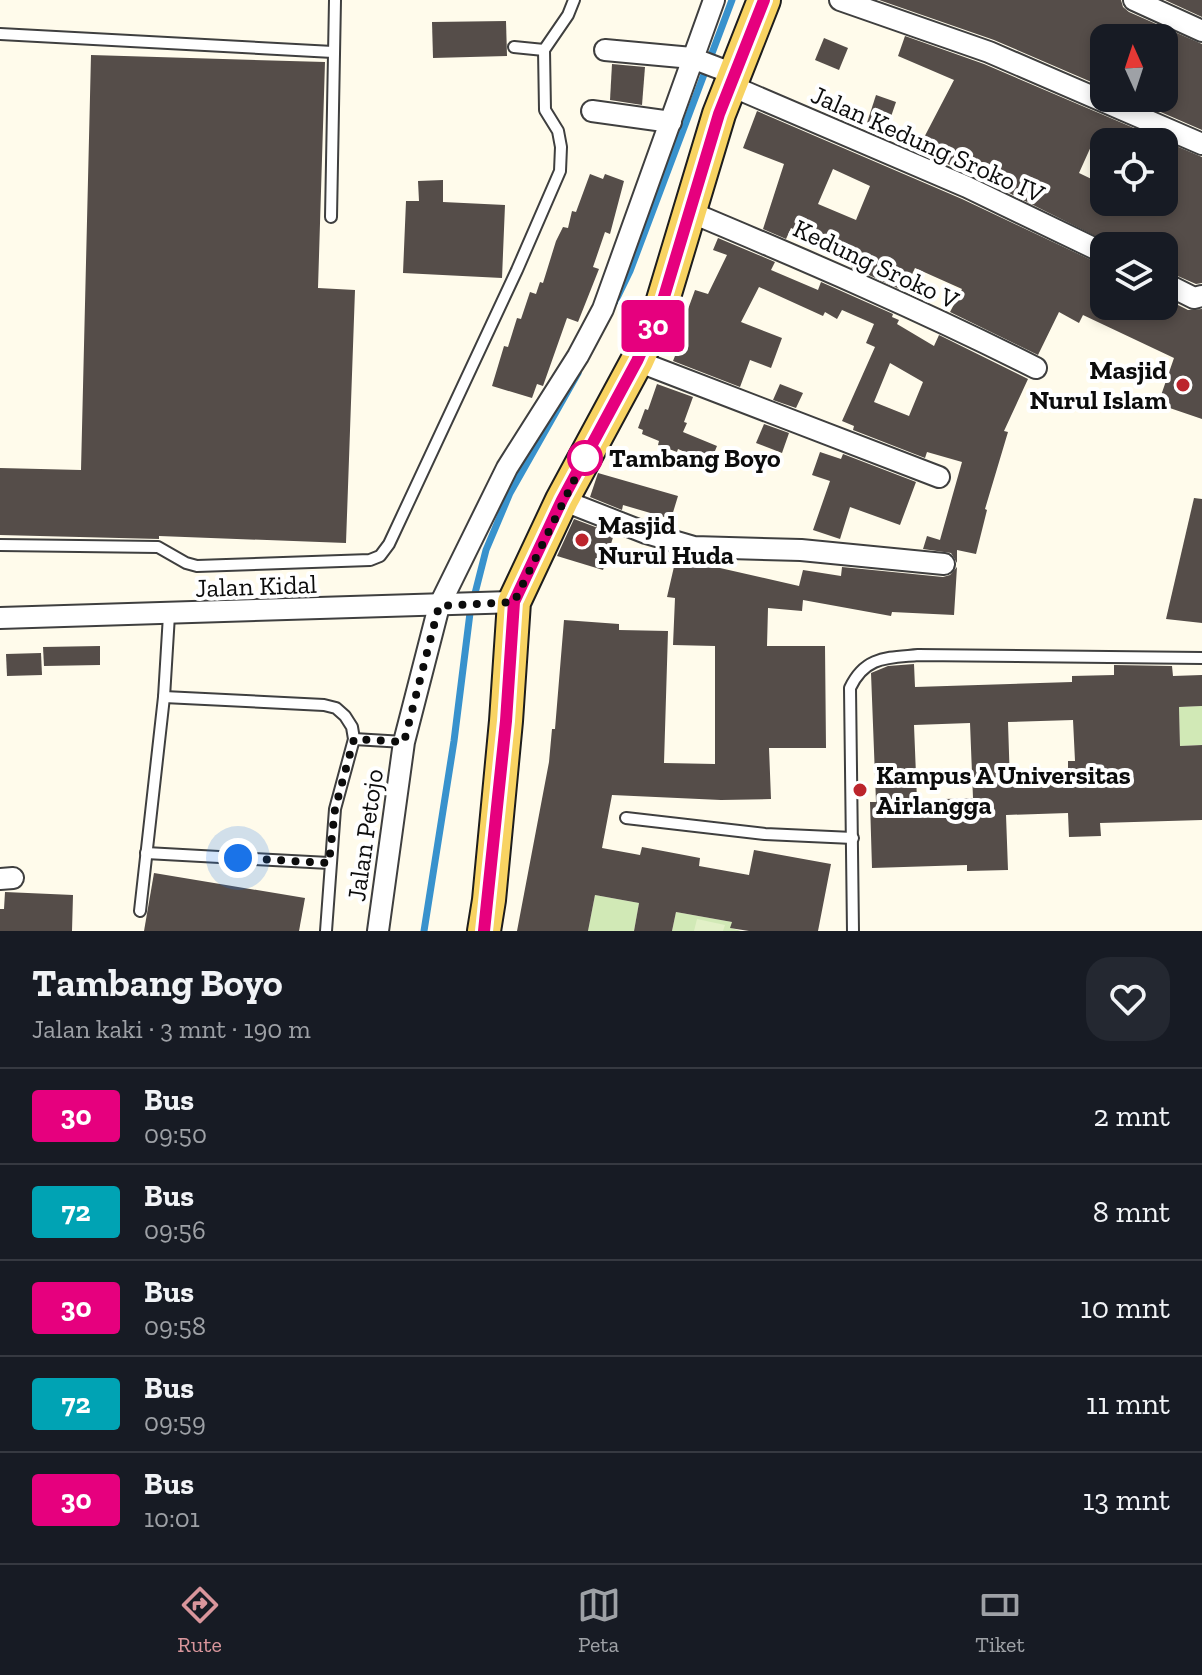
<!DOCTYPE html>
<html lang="id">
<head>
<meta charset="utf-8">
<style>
	:root { --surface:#171b24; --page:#242831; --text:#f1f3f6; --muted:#9ea1a6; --line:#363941; --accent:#d9969c }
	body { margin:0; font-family:"Zilla Slab",serif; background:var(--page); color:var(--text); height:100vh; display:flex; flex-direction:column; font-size:30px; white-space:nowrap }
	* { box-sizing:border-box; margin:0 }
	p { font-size:26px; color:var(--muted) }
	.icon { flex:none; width:44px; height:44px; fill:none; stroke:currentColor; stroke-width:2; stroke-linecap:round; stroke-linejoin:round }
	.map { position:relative; height:931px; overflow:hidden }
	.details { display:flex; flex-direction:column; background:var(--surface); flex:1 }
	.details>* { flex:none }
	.badge { padding:0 16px; border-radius:6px; font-size:28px; line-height:52px }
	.needle { width:52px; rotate:357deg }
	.buttons { position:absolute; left:1090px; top:24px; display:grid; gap:16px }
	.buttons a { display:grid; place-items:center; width:88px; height:88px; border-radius:16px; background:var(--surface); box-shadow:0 4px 12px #0003; font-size:40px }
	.you { position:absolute; width:40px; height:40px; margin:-20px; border:6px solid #fff; border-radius:50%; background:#1a73e8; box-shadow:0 0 0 12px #1a73e833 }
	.map>.badge { position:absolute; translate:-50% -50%; box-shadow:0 0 0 4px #fff }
	.round { display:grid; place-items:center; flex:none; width:84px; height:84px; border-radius:24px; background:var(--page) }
	.summary { display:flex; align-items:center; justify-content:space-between; height:136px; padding:0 32px }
	h1 { font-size:38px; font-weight:700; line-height:60px }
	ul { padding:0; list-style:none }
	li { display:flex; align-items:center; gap:24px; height:96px; padding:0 32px; border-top:2px solid var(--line) }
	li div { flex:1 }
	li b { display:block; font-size:30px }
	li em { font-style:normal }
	li .badge { min-width:88px; font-weight:700; text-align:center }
	.menu { display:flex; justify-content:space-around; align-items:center; height:112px; border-top:2px solid var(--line); background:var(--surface); font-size:22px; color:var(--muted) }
	.menu a { display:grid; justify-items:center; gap:4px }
	.menu .active { color:var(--accent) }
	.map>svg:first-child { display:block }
	.green { fill:#d1e9b6 }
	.pitch { fill:#e2f0c7 }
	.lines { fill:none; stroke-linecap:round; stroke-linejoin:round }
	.stream { stroke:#3892cd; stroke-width:7 }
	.building { fill:#554d49; fill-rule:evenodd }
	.lane-casing { stroke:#3f3f3f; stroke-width:14 }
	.street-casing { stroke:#3f3f3f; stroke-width:24 }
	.primary-casing { stroke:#1d1d1d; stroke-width:36 }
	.lane { stroke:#fff; stroke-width:10 }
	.street { stroke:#fff; stroke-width:20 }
	.primary { stroke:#f8d362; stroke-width:32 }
	.line-casing { stroke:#fff; stroke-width:18 }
	.line { stroke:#e6007e; stroke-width:12 }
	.walk { stroke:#0c0c0c; stroke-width:8; stroke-dasharray:0 14.4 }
	.poi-dot { fill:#bc252d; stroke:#fff; stroke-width:3 }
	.stop-dot { fill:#fff; stroke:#e6007e; stroke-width:4 }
	.labels { text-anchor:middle; stroke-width:8; stroke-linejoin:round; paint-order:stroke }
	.street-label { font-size:26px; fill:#0c0c0c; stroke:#fff }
	.poi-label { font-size:26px; font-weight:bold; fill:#0c0c0c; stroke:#fff; text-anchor:start }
	.stop-label { font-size:26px; font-weight:bold; fill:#0c0c0c; stroke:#fff; text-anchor:start }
</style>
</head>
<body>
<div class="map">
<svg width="1202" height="931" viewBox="0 0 1202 931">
	<rect width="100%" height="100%" fill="#fffbeb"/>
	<g class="green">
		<path d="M1202 706V745L1180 746 1179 707Z"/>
		<path d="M595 895 639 903 634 931H588Z"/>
		<path d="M676 912 732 922 731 928 741 931H672Z"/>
	</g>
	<path class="pitch" d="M697 919 725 925 723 931H694Z"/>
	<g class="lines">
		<g class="stream">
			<path d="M615 302 630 271 732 0"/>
			<path d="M424 931 454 741 470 613 486 550 510 493 578 373"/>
		</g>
	</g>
	<g class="building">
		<path d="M879 0H1121L1123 7 1129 12 1202 44V130L1140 103 1143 98H1164V38H1104V68L1096 84 994 40Z"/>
		<path d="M1165 0H1202V17Z"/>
		<path d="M506 21 507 56 433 58 432 22Z"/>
		<path d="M905 36 984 64 1202 157V283L1196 284 1164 270V246H1115L973 175 917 151 954 80 898 56ZM1093 142H1164V202H1104V185L1079 173Z"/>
		<path d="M824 38 848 48 839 70 815 60Z"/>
		<path d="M91 55 325 62 318 288 355 290 346 543 159 536V539L0 535V468L81 470Z"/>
		<path d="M612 64 645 67 642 105 610 100Z"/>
		<path d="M876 95 896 102 884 137 865 129Z"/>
		<path d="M757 111 962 199 1104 266V306H1164V298L1188 310 1202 309V419L1158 404 1174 358 1083 315 1079 323 1059 312 1038 355 950 312 962 289 915 268 904 291 851 267 857 257 791 228 786 239 763 229 784 164 743 148ZM833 169 870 186 856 220 818 204Z"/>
		<path d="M590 174 603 179 605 174 624 181 610 234 605 232 593 267 599 269 578 322 567 318 543 386 537 384 532 398 492 386 504 346 508 347 517 318 521 319 530 292 536 294 540 282 543 283 556 241 563 227 568 228 572 211 576 212Z"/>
		<path d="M443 180V202L505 205 502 278 403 273 406 201H419L418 181Z"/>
		<path d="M718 238 775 262 771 270 818 290 821 282 893 314 892 317 899 320 897 324 934 346 939 335 1028 379 1004 431 1008 432 985 509 987 510 976 554 957 550V563L951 553 923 549 927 536 940 540 962 462 927 452 925 458 853 430 854 426 842 421 875 347 866 343 874 324 842 310 837 319 825 312 823 316 759 287 741 322 782 338 771 368 750 360 740 387 673 361 684 333 680 331 695 290 708 294 727 255 713 250ZM890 363 923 382 909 416 874 402Z"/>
		<path d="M657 384 693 397 684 422 687 423 683 432 717 446 710 463 678 449 677 452 658 445 659 441 642 434 643 430 638 428 645 409 648 410Z"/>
		<path d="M780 384 803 393 796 408 773 400Z"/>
		<path d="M764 424 789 433 782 453 756 443Z"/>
		<path d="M820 452 841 459 843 454 916 482 900 525 850 507 840 539 813 530 830 481 812 475Z"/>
		<path d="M598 473 678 496 671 519 623 505 622 510 590 497Z"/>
		<path d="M1194 498 1202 499V623L1166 619Z"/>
		<path d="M574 519 614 534 603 570 557 556Z"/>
		<path d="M676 558 799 586 803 570 841 576 842 567 943 577 950 575 957 567 954 615 892 612 891 616 803 600 802 611 768 608 767 646H825L826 748H769L771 799 721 800 612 795 602 848 640 855 642 847 700 858 699 866 749 875 754 850 831 864 818 931H749L730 928 732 922 676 912 672 931H634L639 903 595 895 588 931H517L549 762 552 729H555L564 620 619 624V630L668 631 664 763 715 764V646L673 645 675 598 667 597Z"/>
		<path d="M100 646V665L44 666 43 647Z"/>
		<path d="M41 653 42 675 7 676 6 654Z"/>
		<path d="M914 664 915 687 1072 682V676L1114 675V665L1172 666 1173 676 1202 675V706L1179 707 1180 746 1202 745V820L1100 823 1101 836 1069 837 1068 813 1006 815 1008 870 967 871V865L872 868 870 802H876L871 673 888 666ZM1073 720 1075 761H1068V782L1010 784 1008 722ZM970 723 973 798 917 800 914 725Z"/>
		<path d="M154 873 305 898 299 931H144Z"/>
		<path d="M5 892 73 895 72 931H0V909H4Z"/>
	</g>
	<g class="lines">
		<g class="lane-casing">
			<g id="lane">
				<path d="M0 34 333 52"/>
				<path d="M514 47 544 50"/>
				<path d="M331 217 335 0"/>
				<path d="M0 545 158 547 186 563 197 566 370 560 380 556 389 544 517 270 560 171 561 147 558 131 545 110 544 50 568 15 574 0"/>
				<path d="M164 697 324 705 336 708 345 716 352 727 354 739 335 809 326 931"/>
				<path d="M354 739 404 742"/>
				<path d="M626 818 765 834 853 838"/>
				<path d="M146 853 329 863"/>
				<path d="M140 911 164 697 169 615"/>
				<path d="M853 931 850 688C865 656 887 658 918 655L1202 658"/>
			</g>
		</g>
		<g class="street-casing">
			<g id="street">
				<path d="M840 0 989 52 1202 144"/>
				<path d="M1134 0 1202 31"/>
				<path d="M605 50 692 58 734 74"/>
				<path d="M729 85 967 187 1104 253"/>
				<path d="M592 111 671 122"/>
				<path d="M690 212C807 261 923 311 1036 368"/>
				<path d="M1164 283 1194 298 1202 296"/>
				<path d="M637 361 939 477"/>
				<path d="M562 500 646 533 694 547 801 550 944 564"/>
				<path d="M0 618 514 602"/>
				<path d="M0 879 13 878"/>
				<path d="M378 931 404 742 439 606 507 468 578 356 603 309 714 0"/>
			</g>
		</g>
		<g class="primary-casing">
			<path id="primary" d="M484 931 489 900 506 721 514 602 562 500 637 361 660 310 719 114 764 0"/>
		</g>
		<use href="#lane" class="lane"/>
		<use href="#street" class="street"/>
		<use href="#primary" class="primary"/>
	</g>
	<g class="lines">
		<g class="line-casing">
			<path id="line" d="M484 931 506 721 514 602 562 500 637 361 660 310 719 114 764 0"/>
		</g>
		<use href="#line" class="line"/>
		<path class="walk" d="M238 858 329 863 335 809 354 739 404 742 439 606 514 602 592 444 585 458"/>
	</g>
	<g class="poi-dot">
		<circle cx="1183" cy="385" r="8"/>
		<circle cx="582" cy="540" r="8"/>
		<circle cx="860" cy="790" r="8"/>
	</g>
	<circle class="stop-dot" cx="585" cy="458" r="16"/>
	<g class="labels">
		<g class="street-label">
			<text transform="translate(928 144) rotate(24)" y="9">Jalan Kedung Sroko IV</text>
			<text transform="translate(876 264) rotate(25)" y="9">Kedung Sroko V</text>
			<text transform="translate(256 586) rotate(-2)" y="9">Jalan Kidal</text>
			<text transform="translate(365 835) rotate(-82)" y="9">Jalan Petojo</text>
		</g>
		<g class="poi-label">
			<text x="1167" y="379" text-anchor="end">Masjid<tspan x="1167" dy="30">Nurul Islam</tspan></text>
			<text x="598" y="534">Masjid<tspan x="598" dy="30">Nurul Huda</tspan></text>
			<text x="876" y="784">Kampus A Universitas<tspan x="876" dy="30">Airlangga</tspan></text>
		</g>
		<g class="stop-label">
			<text x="609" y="467">Tambang Boyo</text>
		</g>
	</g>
</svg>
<div class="buttons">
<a><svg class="needle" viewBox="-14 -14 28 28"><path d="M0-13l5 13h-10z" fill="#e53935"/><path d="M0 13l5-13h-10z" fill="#9ea1a6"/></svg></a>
<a><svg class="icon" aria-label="locate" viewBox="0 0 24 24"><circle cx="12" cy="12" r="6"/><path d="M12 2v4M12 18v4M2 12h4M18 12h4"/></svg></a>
<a><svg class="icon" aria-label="layers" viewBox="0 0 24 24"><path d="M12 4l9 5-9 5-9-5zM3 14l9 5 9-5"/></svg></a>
</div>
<div class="you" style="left:238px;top:858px"></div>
<b class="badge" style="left:653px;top:326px;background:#e6007e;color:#fff">30</b>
</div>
<section class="details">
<div class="summary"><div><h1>Tambang Boyo</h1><p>Jalan kaki · 3 mnt · 190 m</p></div><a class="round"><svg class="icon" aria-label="heart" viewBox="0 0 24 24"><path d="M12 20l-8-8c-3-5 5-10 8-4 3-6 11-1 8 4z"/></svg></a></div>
<ul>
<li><span class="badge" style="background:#e6007e;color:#fff">30</span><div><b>Bus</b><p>09:50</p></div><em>2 mnt</em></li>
<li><span class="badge" style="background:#00a3b4;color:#fff">72</span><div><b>Bus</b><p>09:56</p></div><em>8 mnt</em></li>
<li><span class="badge" style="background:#e6007e;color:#fff">30</span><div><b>Bus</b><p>09:58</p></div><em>10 mnt</em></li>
<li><span class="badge" style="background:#00a3b4;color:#fff">72</span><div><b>Bus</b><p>09:59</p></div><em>11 mnt</em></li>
<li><span class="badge" style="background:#e6007e;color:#fff">30</span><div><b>Bus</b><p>10:01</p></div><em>13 mnt</em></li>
</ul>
</section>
<nav class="menu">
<a class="active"><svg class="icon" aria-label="directions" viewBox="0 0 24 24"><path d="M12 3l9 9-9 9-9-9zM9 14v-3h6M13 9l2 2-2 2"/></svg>Rute</a>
<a><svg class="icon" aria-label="map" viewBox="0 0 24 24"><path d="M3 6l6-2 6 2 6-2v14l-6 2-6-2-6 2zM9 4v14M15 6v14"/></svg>Peta</a>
<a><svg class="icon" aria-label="tickets" viewBox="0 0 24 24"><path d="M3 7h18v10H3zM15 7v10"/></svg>Tiket</a>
</nav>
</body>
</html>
